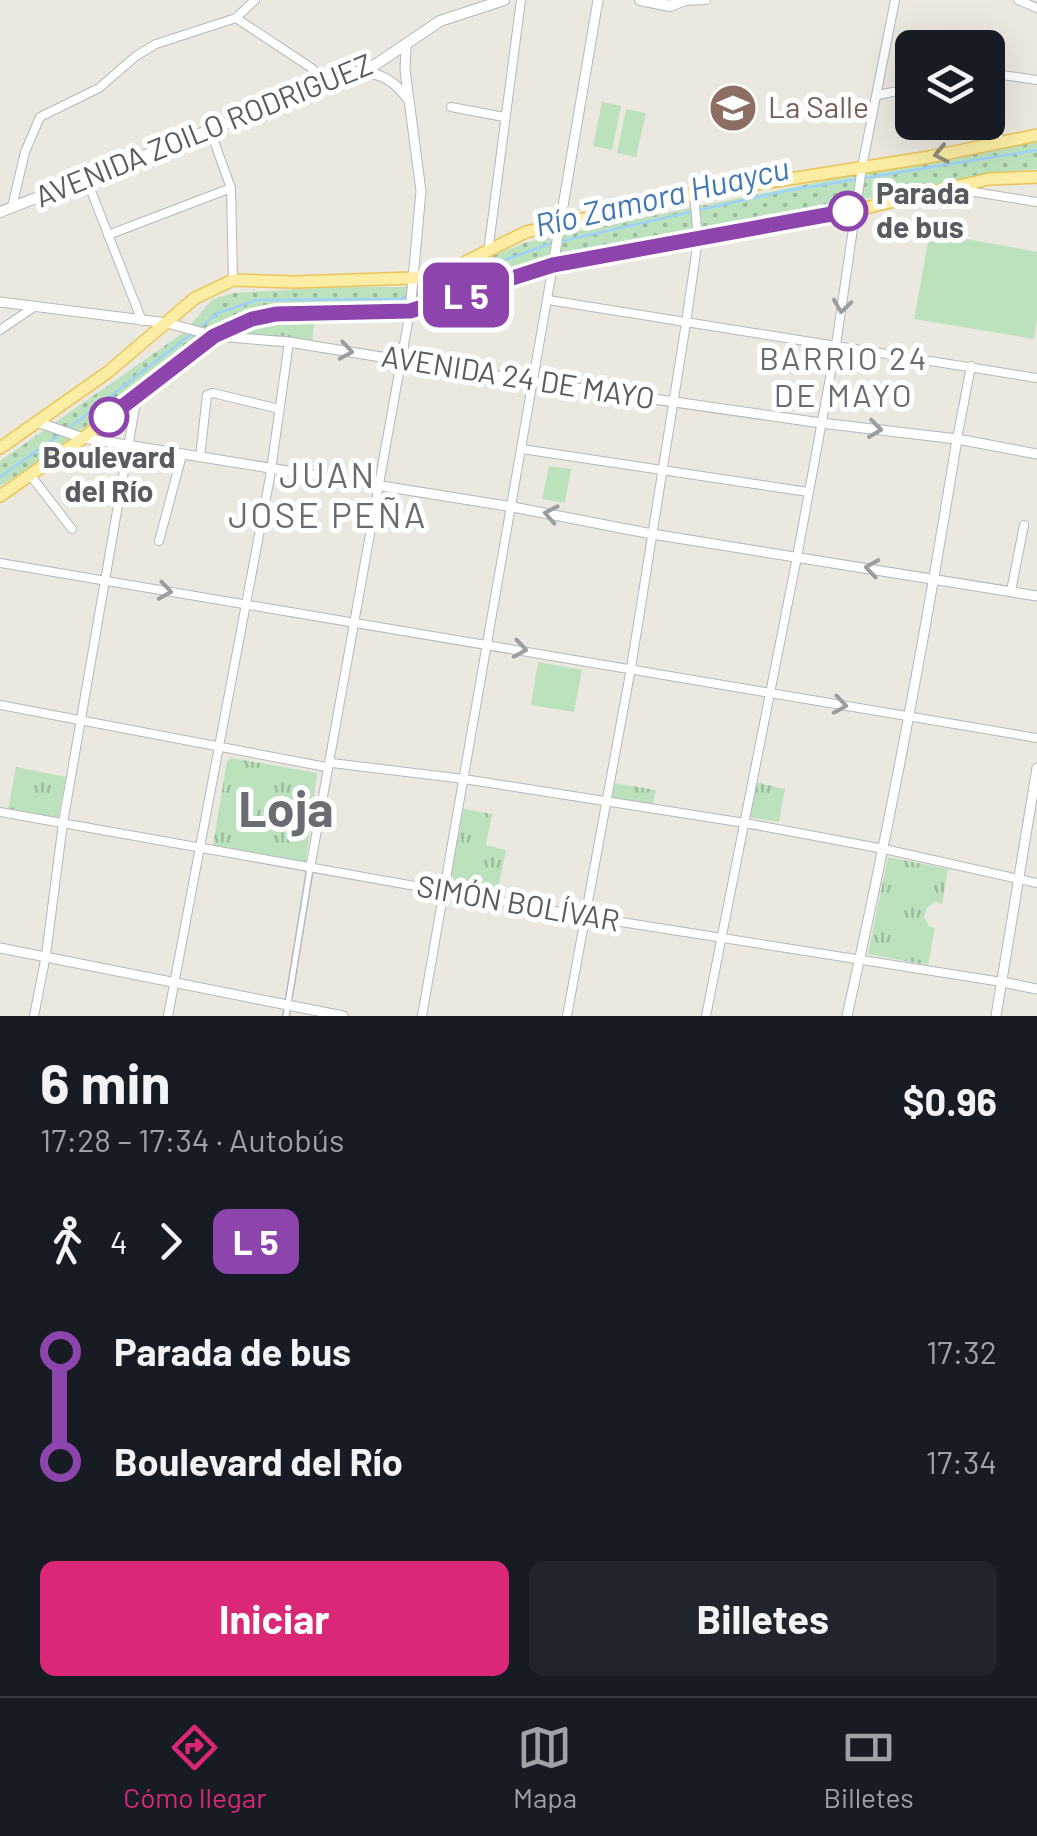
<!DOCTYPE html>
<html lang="es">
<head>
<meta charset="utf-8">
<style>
	:root { --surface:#171b24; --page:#20242c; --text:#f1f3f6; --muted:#9ea1a6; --line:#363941; --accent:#db2777 }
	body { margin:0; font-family:Barlow,sans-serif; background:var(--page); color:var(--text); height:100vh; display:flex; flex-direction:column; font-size:38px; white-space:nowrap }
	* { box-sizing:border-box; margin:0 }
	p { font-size:32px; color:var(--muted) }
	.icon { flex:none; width:55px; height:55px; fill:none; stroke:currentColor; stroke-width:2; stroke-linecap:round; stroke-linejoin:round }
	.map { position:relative; height:1016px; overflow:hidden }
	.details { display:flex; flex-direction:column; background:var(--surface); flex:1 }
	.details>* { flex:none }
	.badge { padding:0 20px; border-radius:15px; font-size:35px; line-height:65px }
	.tools { position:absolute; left:895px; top:30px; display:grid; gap:20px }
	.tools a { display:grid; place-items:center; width:110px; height:110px; border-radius:15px; background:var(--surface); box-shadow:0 10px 40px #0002; font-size:50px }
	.map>.badge { position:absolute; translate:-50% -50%; box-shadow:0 0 0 5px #fff }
	.legs { display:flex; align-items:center; gap:15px; height:110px; padding:0 40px; font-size:32px }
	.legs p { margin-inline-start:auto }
	.headline { display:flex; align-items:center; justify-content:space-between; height:170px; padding:0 40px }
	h1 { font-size:55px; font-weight:700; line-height:75px }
	.primary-button { display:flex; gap:20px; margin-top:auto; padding:20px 40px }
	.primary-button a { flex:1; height:115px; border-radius:15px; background:var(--accent); color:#fff; font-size:40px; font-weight:700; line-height:115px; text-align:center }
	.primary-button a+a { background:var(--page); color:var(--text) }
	ul { padding:0 40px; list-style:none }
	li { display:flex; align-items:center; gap:35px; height:110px; font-size:38px }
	li i { display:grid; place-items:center; width:15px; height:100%; margin:0 12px; background:currentColor }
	li i::after { content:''; width:25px; height:25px; margin:-12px; border:8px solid; border-radius:50%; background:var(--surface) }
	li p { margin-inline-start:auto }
	li:first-child i { background:linear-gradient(#0000 50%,currentColor 0) }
	li:last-child i { background:linear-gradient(currentColor 50%,#0000 0) }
	.tab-bar { display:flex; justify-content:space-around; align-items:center; height:140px; border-top:2px solid var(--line); background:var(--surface); font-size:28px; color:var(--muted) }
	.tab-bar a { display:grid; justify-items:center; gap:5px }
	.tab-bar .current { color:var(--accent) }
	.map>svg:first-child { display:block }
	.grass { fill:url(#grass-dots) }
	.park { fill:url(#park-tufts) }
	.pitch { fill:#bce2bd }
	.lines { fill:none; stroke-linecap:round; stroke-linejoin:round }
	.stream { stroke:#9fd2fb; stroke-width:2.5 }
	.pedestrian-casing { stroke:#b5b7bc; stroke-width:8 }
	.minor-casing { stroke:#b5b7bc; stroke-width:10 }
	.tertiary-casing { stroke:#b5b7bc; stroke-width:11 }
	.secondary-casing { stroke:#b3b6bc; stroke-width:12 }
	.primary-casing { stroke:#ebc458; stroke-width:14 }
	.pedestrian { stroke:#fff; stroke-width:5 }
	.minor { stroke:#fff; stroke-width:8 }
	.tertiary { stroke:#fff; stroke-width:9 }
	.secondary { stroke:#fff; stroke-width:10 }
	.primary { stroke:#fbeea4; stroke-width:11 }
	.oneway { stroke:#918e78 }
	.oneway2 { stroke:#9b9da0 }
	.line-1-casing { stroke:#fff; stroke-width:22 }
	.line-1 { stroke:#8e44ad; stroke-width:15 }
	.stop-1-dot { fill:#fff; stroke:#8e44ad; stroke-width:5 }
	.labels { text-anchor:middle; stroke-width:10; stroke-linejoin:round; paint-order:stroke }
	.education-label { font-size:30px; fill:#785e54; stroke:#fff; text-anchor:start }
	.street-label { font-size:30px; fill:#585b60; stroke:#fff }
	.stop-label { font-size:30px; font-weight:bold; fill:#585b60; stroke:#fff; text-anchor:start }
	.water-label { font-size:32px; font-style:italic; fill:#4178b3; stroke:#fff }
	.neighbourhood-label { font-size:32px; letter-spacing:2.5px; fill:#696d72; stroke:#fff }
	.quarter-label { font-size:35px; letter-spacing:2.5px; fill:#696d72; stroke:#fff }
	.town-label { font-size:50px; font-weight:bold; fill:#696d72; stroke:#fff }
</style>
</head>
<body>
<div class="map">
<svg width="1037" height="1016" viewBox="0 0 1037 1016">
	<defs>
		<pattern id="grass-dots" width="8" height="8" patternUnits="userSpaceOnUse" patternTransform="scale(2.5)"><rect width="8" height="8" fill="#bce2bd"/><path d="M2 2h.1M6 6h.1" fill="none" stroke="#9cba9d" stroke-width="1.8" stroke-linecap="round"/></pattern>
		<pattern id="park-tufts" width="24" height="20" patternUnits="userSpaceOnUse" patternTransform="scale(2.5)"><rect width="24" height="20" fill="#bce2bd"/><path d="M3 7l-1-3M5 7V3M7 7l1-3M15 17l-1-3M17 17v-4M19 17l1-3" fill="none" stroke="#9cba9d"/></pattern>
	</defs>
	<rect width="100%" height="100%" fill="#ebe8df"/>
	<path class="grass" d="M1037 142V169L1001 172 596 253 440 300 401 308 272 306 216 328 44 458 0 486V461L183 333 213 299 234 293 335 287H405L438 279 524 243 549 237 852 175Z"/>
	<g class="park">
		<path d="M315 316 312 343 249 334 246 329Z"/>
		<path d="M232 758 317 773 306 860 302 864 213 845 227 761Z"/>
		<path d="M16 767 66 777 58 819 8 809Z"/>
		<path d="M755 782 785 789 779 822 748 817Z"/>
		<path d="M614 783 656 790 653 805 610 798Z"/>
		<path d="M463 809 492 814 486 845 506 850 496 898 449 888Z"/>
		<path d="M888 857 948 869 942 904 935 902 927 908 924 917 929 926 935 928 928 965 868 954Z"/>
	</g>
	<g class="pitch">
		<path d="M602 102 621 106 612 150 593 146Z"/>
		<path d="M626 109 646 113 636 157 617 153Z"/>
		<path d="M930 232 1037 252V319L1034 339 914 319Z"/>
		<path d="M549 466 571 469 565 503 542 499Z"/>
		<path d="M538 662 582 670 574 712 531 705Z"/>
	</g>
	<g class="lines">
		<g class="stream">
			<path d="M699 210 785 191 1037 150"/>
			<path d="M562 241 691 212"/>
			<path d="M416 292 555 242"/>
			<path d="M200 327 218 313 257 300 400 299 409 295"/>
			<path d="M69 428 194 332"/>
			<path d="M0 477 62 433"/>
		</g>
		<g class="pedestrian-casing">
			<path id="pedestrian" d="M286 1016 310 869"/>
		</g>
		<g class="minor-casing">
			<g id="minor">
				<path d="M1018 0 1037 8"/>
				<path d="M684 1 706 0"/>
				<path d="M236 18 313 69 323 86"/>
				<path d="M988 73 999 141"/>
				<path d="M988 73 1037 80"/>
				<path d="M878 95 912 88"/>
				<path d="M451 107 504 117"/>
				<path d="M210 130 231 188 233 280"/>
				<path d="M86 178 142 321"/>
				<path d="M956 189 1037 202"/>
				<path d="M12 207 25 152 40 117 99 88 136 56 156 44 236 18 255 0"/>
				<path d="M108 235 231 188"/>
				<path d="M488 252 521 0"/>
				<path d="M548 300 1037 378"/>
				<path d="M0 330 34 307"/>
				<path d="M957 439 971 366"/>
				<path d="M522 449 808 492"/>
				<path d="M200 457 207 395 213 393 279 409"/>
				<path d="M31 476 72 529"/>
				<path d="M159 541 182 455"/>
				<path d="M0 563 1037 738"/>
				<path d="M1011 591 1024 525"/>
				<path d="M0 705 326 767 332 763 464 779 745 823 884 849 1037 883"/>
				<path d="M0 812 583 916 1002 982"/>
				<path d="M310 869 410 311"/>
				<path d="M34 1016 46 955 63 823 135 407 133 400"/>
				<path d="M168 1016 270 477 289 342"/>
				<path d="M422 1016 553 265"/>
				<path d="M567 1016 631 668 686 323 698 239 694 194"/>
				<path d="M706 1016 797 557 836 345 862 167 895 0"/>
			</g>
		</g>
		<g class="tertiary-casing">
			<g id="tertiary">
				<path d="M406 46 405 70 421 191 410 311"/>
				<path d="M362 73C381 72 396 83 407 98"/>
				<path d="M553 265 598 0"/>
				<path d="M0 302 167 323 215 336 289 342 535 382 821 423 957 439 1037 454"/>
				<path d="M37 422 83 438 513 507 652 534 1037 596"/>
				<path d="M0 948 343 1016"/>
				<path d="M1002 982 1037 989"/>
				<path d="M847 1016C890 825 926 632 957 439"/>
				<path d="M996 1016 1037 768"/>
			</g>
		</g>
		<g class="secondary-casing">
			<g id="secondary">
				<path d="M640 0 670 6 685 0"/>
				<path d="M0 212 375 65 440 21 504 0"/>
			</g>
		</g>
		<g class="primary-casing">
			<g id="primary">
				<path d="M0 448 108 372 195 298 233 280 294 282 413 278 449 270 526 232 561 224 694 194 929 157 1037 135"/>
				<path d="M0 496 83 438 215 336 252 319 276 313 410 311 553 265 856 210 989 179 1037 177"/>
			</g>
		</g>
		<use href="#pedestrian" class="pedestrian"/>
		<use href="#minor" class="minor"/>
		<use href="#tertiary" class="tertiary"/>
		<use href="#secondary" class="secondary"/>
		<use href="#primary" class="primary"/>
	</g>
	<defs><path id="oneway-chevron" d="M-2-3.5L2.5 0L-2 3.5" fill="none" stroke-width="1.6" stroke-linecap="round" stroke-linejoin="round" transform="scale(2.5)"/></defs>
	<use class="oneway" href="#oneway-chevron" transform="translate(941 154) rotate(168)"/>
	<g class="oneway2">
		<use href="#oneway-chevron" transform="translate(842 306) rotate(98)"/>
		<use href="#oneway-chevron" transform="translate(346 351) rotate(9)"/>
		<use href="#oneway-chevron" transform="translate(875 429) rotate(7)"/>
		<use href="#oneway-chevron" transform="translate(551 514) rotate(-169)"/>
		<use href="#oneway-chevron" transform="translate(872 568) rotate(-171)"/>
		<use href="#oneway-chevron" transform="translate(165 591) rotate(9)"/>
		<use href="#oneway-chevron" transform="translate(520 649) rotate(9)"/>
		<use href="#oneway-chevron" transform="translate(840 705) rotate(9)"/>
	</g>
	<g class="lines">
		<g class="line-1-casing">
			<path id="line-1" d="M109 417 214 336 252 319 276 314 410 311 553 265 848 211"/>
		</g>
		<use href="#line-1" class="line-1"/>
	</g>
	<defs>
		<g id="university-disc" transform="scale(2.5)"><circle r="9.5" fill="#8d6e63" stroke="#fff"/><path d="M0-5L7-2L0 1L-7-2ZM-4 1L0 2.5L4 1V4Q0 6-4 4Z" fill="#fff"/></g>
	</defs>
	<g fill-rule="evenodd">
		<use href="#university-disc" x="733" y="108"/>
	</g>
	<g class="stop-1-dot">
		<circle cx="848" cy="211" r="18"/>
		<circle cx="109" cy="417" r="18"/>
	</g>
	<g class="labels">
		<g class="education-label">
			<text x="768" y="118">La Salle</text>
		</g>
		<g class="street-label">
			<text transform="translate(204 131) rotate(-22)" y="10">AVENIDA ZOILO RODRIGUEZ</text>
			<text transform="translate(518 378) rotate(9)" y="10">AVENIDA 24 DE MAYO</text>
			<text transform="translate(518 904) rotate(10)" y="10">SIMÓN BOLÍVAR</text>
		</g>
		<g class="stop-label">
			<text x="876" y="204">Parada<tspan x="876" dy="34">de bus</tspan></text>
			<text x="109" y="468" text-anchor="middle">Boulevard<tspan x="109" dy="34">del Río</tspan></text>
		</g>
		<g class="water-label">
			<text transform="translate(662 197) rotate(-13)" y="11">Río Zamora Huaycu</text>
		</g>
		<g class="neighbourhood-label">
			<text x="844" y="370">BARRIO 24<tspan x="844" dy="37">DE MAYO</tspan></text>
		</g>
		<g class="quarter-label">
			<text x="328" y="488">JUAN<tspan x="328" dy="40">JOSE PEÑA</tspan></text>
		</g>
		<g class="town-label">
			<text x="286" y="827">Loja</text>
		</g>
	</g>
</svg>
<div class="tools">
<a><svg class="icon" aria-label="layers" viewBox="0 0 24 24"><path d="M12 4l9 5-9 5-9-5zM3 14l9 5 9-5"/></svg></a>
</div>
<b class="badge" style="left:466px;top:295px;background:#8e44ad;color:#fff">L 5</b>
</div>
<section class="details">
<div class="headline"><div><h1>6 min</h1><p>17:28 – 17:34 · Autobús</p></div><b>$0.96</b></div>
<div class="legs"><svg class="icon" aria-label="walk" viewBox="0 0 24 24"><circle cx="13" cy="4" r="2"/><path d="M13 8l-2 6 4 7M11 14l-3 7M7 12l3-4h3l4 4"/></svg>4<svg class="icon" aria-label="forward" viewBox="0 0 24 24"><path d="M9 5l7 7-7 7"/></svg><b class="badge" style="background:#8e44ad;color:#fff">L 5</b></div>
<ul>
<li><i style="color:#8e44ad"></i><b>Parada de bus</b><p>17:32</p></li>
<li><i style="color:#8e44ad"></i><b>Boulevard del Río</b><p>17:34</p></li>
</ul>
<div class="primary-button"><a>Iniciar</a><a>Billetes</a></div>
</section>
<nav class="tab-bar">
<a class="current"><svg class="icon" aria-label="directions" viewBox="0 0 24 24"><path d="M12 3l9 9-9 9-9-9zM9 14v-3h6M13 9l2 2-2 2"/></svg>Cómo llegar</a>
<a><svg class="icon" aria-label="map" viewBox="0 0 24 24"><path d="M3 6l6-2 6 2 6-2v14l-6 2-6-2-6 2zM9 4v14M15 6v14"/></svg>Mapa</a>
<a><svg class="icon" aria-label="tickets" viewBox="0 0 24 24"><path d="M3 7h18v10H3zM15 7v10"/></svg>Billetes</a>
</nav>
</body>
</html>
